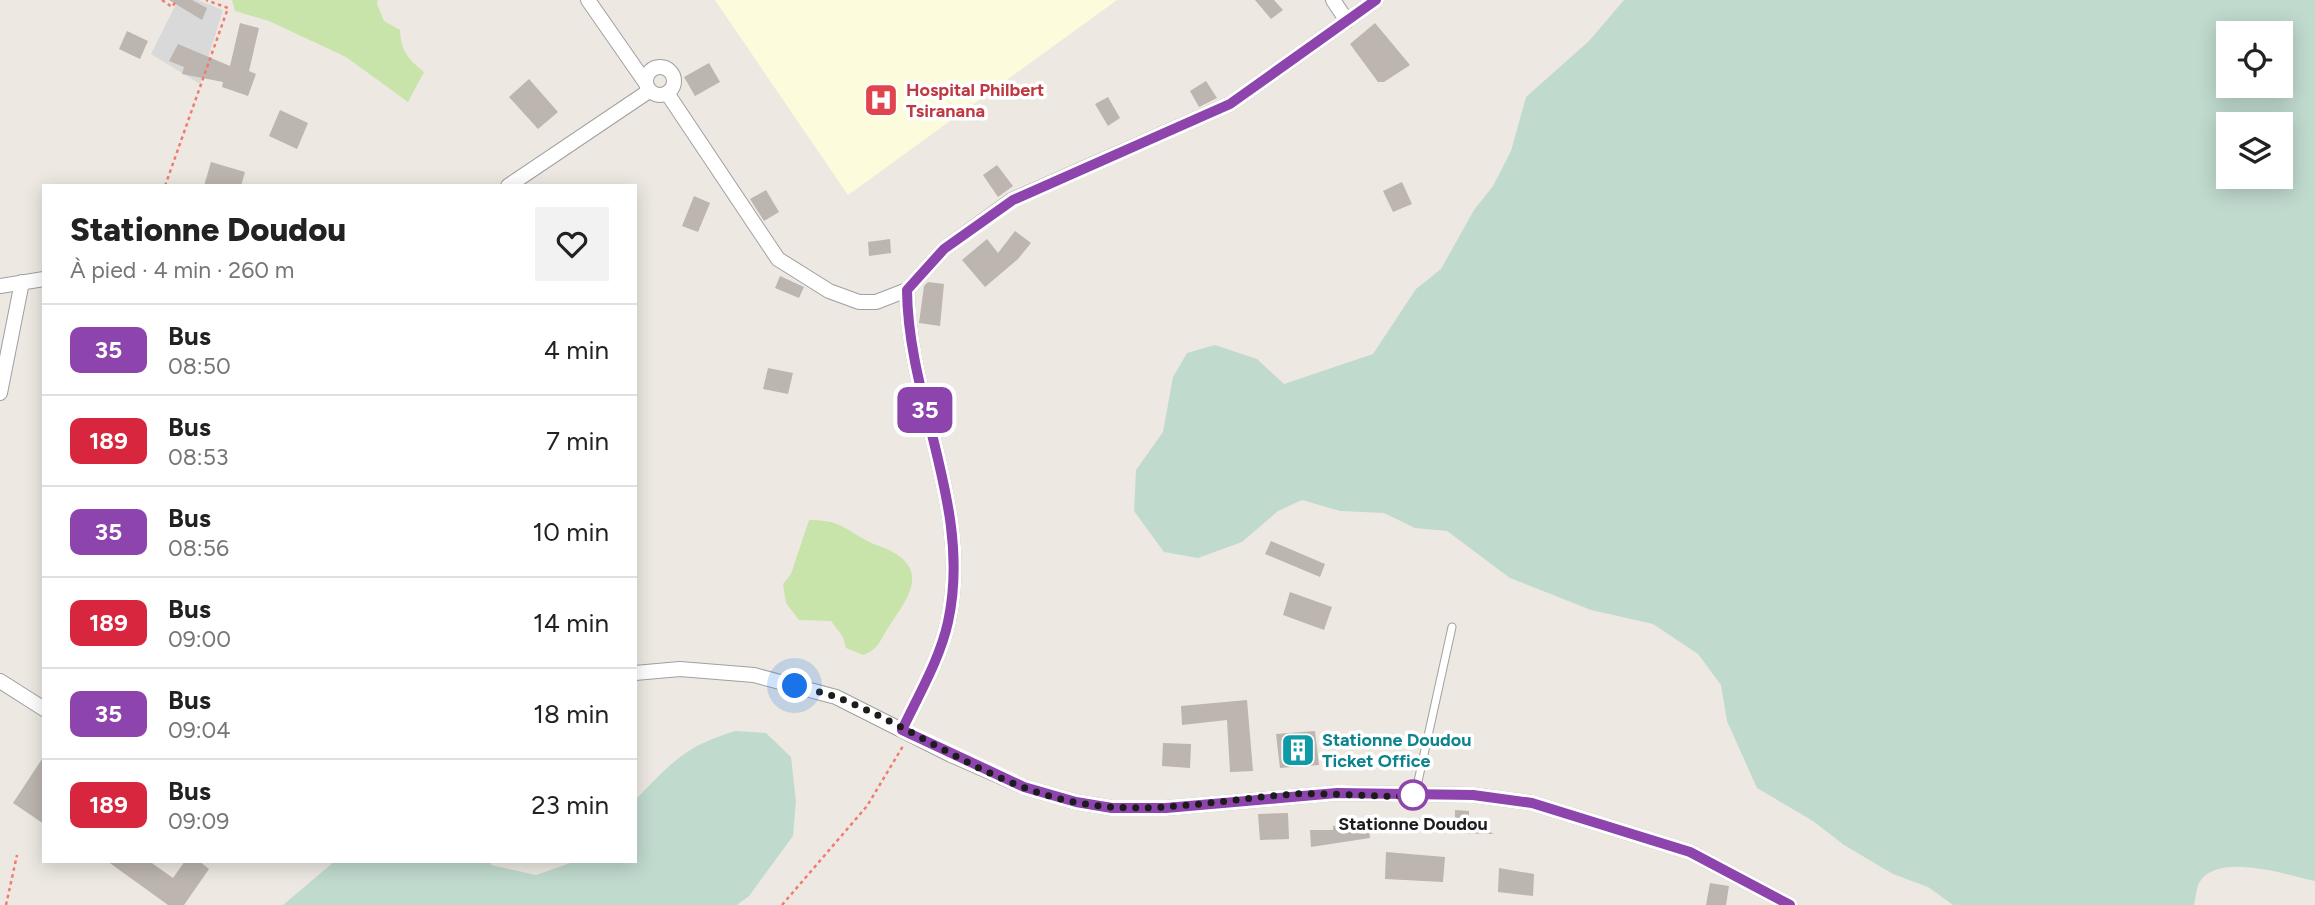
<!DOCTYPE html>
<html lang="fr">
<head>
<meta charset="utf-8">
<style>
	:root { --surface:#fff; --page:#f2f2f2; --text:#222; --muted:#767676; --line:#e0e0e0 }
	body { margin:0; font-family:Figtree,sans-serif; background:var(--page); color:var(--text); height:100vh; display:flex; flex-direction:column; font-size:26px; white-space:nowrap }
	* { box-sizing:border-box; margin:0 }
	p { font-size:23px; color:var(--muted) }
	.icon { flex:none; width:38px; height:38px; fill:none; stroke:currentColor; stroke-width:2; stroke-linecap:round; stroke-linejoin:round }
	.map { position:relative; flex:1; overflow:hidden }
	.drawer { position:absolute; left:42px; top:184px; width:595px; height:679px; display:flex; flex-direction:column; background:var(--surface); border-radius:0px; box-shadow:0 4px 18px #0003 }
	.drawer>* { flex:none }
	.badge { padding:0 14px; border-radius:10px; font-size:24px; line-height:46px }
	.controls { position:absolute; left:2216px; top:21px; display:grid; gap:14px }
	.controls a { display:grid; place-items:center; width:77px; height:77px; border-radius:0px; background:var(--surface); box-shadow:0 4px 18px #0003; font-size:35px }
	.you { position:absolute; width:35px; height:35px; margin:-18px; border:5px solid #fff; border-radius:50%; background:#1a73e8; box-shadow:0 0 0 10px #1a73e833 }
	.map>.badge { position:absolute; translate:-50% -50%; box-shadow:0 0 0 4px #fff }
	.round { display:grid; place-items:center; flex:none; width:74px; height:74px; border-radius:0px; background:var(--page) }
	.summary { display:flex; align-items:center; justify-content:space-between; height:119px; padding:0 28px }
	h1 { font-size:33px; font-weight:800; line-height:52px }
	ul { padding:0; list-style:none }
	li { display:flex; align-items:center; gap:21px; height:91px; padding:0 28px; border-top:2px solid var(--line) }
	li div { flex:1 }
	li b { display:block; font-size:26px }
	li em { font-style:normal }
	li .badge { min-width:77px; font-weight:700; text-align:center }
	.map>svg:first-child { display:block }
	.residential { fill:#dad9d9 }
	.education { fill:#fcfcdc }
	.grass { fill:#c8e4ab }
	.wetland { fill:#c0dace; fill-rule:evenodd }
	.building { fill:#bdb5af }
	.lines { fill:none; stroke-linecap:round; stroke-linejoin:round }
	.service-casing { stroke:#a0a0a0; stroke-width:9 }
	.minor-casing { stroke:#a0a0a0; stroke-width:16 }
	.path { stroke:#f07c71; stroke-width:2.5; stroke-dasharray:3.5 3.5; stroke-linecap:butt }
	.service { stroke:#fff; stroke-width:7 }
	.minor { stroke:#fff; stroke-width:14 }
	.line-casing { stroke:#fff; stroke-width:16 }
	.line { stroke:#8e44ad; stroke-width:10 }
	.walk { stroke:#1c1c1c; stroke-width:7; stroke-dasharray:0 12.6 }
	.stop-dot { fill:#fff; stroke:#8e44ad; stroke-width:3.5 }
	.labels { text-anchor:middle; stroke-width:7; stroke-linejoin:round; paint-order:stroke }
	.health-label { font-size:18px; font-weight:bold; fill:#be3a42; stroke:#fff; text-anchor:start }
	.culture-label { font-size:18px; font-weight:bold; fill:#0d838f; stroke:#fff; text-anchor:start }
	.stop-label { font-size:18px; font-weight:bold; fill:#1c1c1c; stroke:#fff }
</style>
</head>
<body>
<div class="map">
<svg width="2315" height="905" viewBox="0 0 2315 905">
	<rect width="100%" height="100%" fill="#ede9e2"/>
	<path class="residential" d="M178 0H198L223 10 200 84 151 54Z"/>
	<path class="education" d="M715 0H1117L848 195Z"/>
	<g class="grass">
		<path d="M232 0H378L377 4 384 21 400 30C401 51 408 59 424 72L408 102 346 57 269 21 235 11Z"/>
		<path d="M809 520C837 520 841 526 864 539 871 544 881 546 889 550 929 570 909 597 890 625 880 639 880 649 863 655L846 648 843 637 831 621 799 620 786 603 783 584 791 574Z"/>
	</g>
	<g class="wetland">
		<path d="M1624 0H2315V881C2287 875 2217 851 2199 883 2196 889 2196 898 2194 905H1953L1928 887 1893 874 1844 845 1813 821 1757 788 1727 721 1721 685 1698 654 1653 624 1591 610 1510 578 1447 531 1415 528 1384 513 1340 511 1302 500 1278 511 1242 542 1198 558 1164 552 1134 511 1136 470 1163 432 1173 377 1187 353 1215 345 1257 359 1284 384 1373 354 1416 289 1441 269 1474 210 1493 186 1511 151 1526 97 1589 41ZM2228 33H2280V86H2228ZM2228 124H2280V177H2228Z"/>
		<path d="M735 731 766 733 791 757 796 801 793 836 749 896 737 905H283L335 861H490L491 865 536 875 576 861H635V800C672 763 683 747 735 731Z"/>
	</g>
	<g class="building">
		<path d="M169 0H192L207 8 202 20Z"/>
		<path d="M1255 0H1274L1283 10 1271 19Z"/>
		<path d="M240 23 259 28 249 71 256 74 248 96 222 87 223 82 182 74 184 67 169 61 178 44 230 66Z"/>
		<path d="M1375 23 1410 65 1384 82H1378L1350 44Z"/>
		<path d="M127 31 148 41 140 59 119 49Z"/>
		<path d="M709 63 720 82 695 96 684 77Z"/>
		<path d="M529 79 558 112 538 129 509 97Z"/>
		<path d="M1206 81 1217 98 1199 107 1190 91Z"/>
		<path d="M1108 97 1120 118 1108 126 1095 104Z"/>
		<path d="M280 110 308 123 297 149 269 136Z"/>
		<path d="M211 162 245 172 241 186H204Z"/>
		<path d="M997 165 1013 186 998 197 983 175Z"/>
		<path d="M1402 182 1412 204 1393 212 1383 191Z"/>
		<path d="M766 190 779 212 764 221 750 199Z"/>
		<path d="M694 196 710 203 698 232 682 226Z"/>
		<path d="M1015 231 1031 243 1018 259 985 287 962 260 987 239 998 253Z"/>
		<path d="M890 239 891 253 869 256 868 242Z"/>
		<path d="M780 276 804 287 799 298 775 288Z"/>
		<path d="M928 282 944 284 940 326 919 323 924 286Z"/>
		<path d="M768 368 793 373 788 394 763 389Z"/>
		<path d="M1271 541 1325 564 1320 577 1265 554Z"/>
		<path d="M1290 592 1332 607 1324 630 1283 615Z"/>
		<path d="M1247 700 1253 771 1230 772 1227 720 1182 725 1181 706Z"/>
		<path d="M1315 731 1319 765 1280 768 1276 734Z"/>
		<path d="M1163 743 1191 744 1190 768 1162 766Z"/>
		<path d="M44 756V824L13 803Z"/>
		<path d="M1455 810 1469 811V822L1494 834 1455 833Z"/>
		<path d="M1288 813 1289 839 1260 840 1258 814Z"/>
		<path d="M1353 823 1354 830 1369 829 1370 838 1311 847 1310 830H1333V826Z"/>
		<path d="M1386 852 1445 857 1443 882 1385 879Z"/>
		<path d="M107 861H149L173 878 185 861H199L209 869 184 905H168Z"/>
		<path d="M1499 868 1534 874 1533 896 1498 892Z"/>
		<path d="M1710 883 1729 886 1726 905H1706Z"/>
	</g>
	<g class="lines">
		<g class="service-casing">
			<path id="service" d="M1415 795 1452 627"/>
		</g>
		<g class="minor-casing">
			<g id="minor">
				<path d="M588 0 645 82"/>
				<path d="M1333 0 1347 21"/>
				<circle cx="660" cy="81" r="14"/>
				<path d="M667 93 778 259 829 291 859 302H876L907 290 944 249 1012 200 1230 104 1376 0"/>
				<path d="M508 186 649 91"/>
				<path d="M0 286 44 279"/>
				<path d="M0 393 22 282"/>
				<path d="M635 673 680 669 754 675 836 697 951 755 1024 787 1076 802 1112 808H1166L1337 793 1473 795 1532 803 1690 852 1790 905"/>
				<path d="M0 681 44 709"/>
				<path d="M902 730C918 696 940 659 948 622 973 509 908 402 907 290"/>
			</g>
		</g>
		<g class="path">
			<path d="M162 0 172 7 177 0"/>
			<path d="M165 186 228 8 206 0"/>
			<path d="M6 905 17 855"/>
			<path d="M782 905 867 806 903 746"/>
		</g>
		<use href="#service" class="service"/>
		<use href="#minor" class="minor"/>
	</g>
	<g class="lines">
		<g class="line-casing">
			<path id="line" d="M1376 0 1230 104 1013 200 944 249 907 290C908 402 973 509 948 622 940 659 918 696 902 730L1024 787 1076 802 1112 808H1166L1337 793 1473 795 1532 803 1690 852 1790 905"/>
		</g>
		<use href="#line" class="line"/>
		<path class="walk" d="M795 686C808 690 823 692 836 697 918 728 990 787 1079 803 1151 816 1223 799 1295 794 1322 792 1401 799 1413 795"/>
	</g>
	<defs>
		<g id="hospital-square" transform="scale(1.75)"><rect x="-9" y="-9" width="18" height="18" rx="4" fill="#e0444e" stroke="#fff"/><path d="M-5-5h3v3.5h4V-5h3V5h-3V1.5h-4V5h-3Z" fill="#fff"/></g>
		<g id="building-square" transform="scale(1.75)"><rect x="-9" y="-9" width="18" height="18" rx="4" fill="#0f9aa8" stroke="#fff"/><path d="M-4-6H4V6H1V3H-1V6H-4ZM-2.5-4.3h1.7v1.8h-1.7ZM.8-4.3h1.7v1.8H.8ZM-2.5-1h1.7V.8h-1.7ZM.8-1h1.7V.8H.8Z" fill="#fff"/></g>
	</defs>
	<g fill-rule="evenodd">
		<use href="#hospital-square" x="881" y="100"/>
		<use href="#building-square" x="1298" y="750"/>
	</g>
	<circle class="stop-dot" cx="1413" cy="795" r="14"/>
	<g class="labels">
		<g class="health-label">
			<text x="906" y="96">Hospital Philbert<tspan x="906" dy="21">Tsiranana</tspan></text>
		</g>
		<g class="culture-label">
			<text x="1322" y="746">Stationne Doudou<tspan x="1322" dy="21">Ticket Office</tspan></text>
		</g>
		<g class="stop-label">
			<text x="1413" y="830">Stationne Doudou</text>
		</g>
	</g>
</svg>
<div class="controls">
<a><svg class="icon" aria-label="locate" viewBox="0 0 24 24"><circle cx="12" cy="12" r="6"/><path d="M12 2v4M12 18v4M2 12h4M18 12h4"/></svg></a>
<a><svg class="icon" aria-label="layers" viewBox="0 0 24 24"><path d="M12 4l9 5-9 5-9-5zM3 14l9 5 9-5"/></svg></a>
</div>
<div class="you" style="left:795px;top:686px"></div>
<b class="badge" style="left:925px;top:410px;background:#8e44ad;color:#fff">35</b>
<section class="drawer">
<div class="summary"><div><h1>Stationne Doudou</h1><p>À pied · 4 min · 260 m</p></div><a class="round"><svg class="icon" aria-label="heart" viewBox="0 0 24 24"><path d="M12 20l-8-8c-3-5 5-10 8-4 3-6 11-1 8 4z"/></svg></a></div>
<ul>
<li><span class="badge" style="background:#8e44ad;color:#fff">35</span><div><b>Bus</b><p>08:50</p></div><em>4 min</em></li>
<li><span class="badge" style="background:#d7263d;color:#fff">189</span><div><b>Bus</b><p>08:53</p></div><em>7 min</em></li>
<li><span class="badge" style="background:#8e44ad;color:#fff">35</span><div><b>Bus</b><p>08:56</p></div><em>10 min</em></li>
<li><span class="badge" style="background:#d7263d;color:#fff">189</span><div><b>Bus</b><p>09:00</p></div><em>14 min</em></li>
<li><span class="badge" style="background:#8e44ad;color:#fff">35</span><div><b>Bus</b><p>09:04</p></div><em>18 min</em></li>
<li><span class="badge" style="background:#d7263d;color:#fff">189</span><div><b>Bus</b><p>09:09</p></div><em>23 min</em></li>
</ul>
</section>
</div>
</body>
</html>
